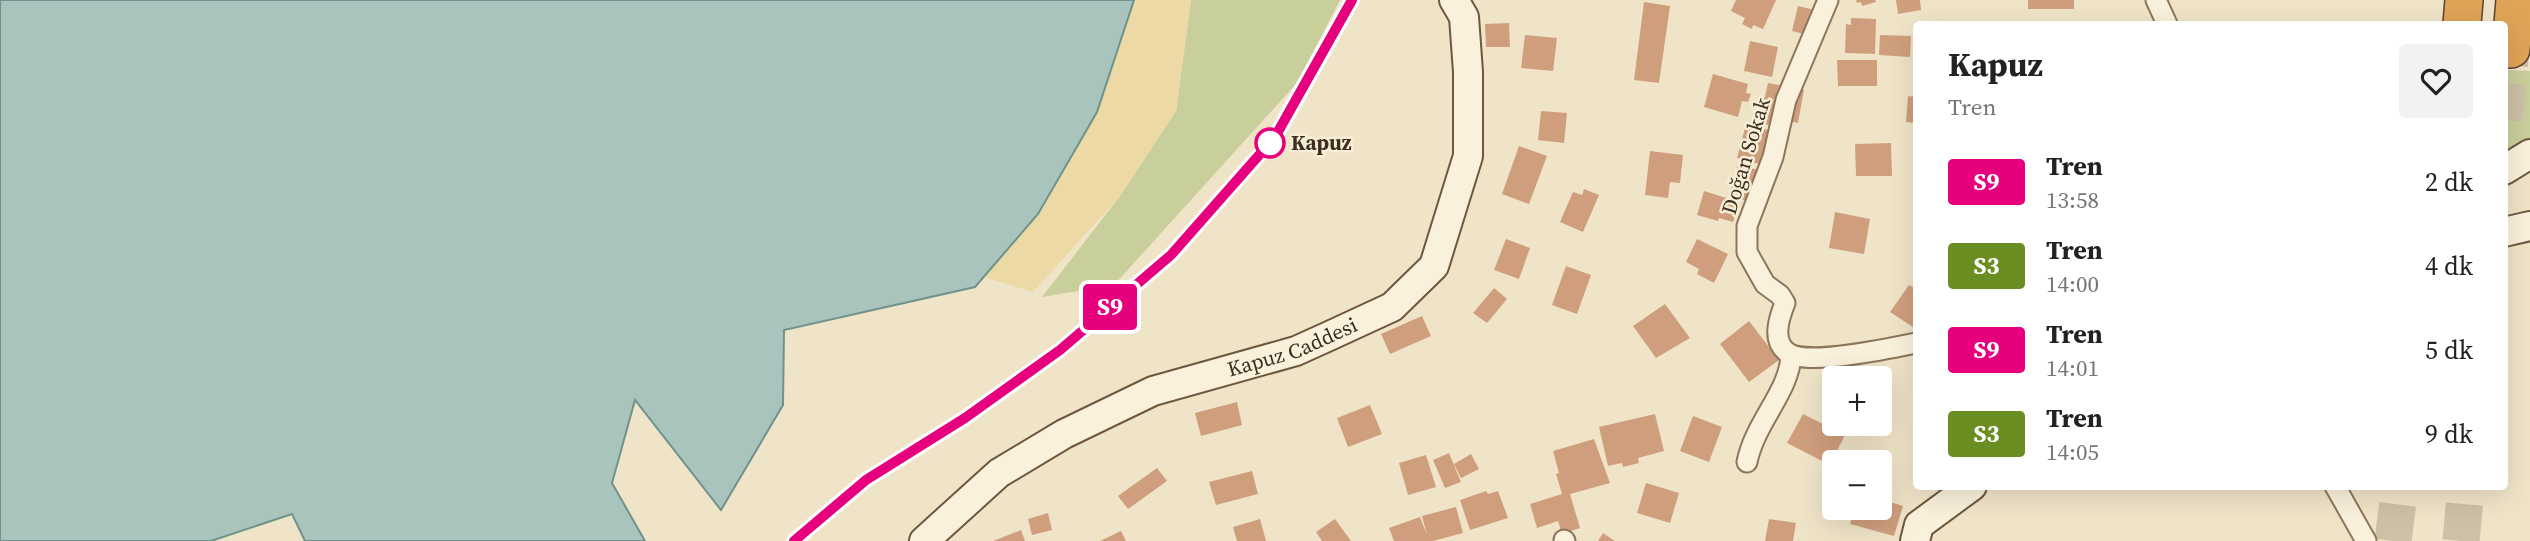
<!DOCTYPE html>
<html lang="tr">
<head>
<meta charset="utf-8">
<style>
	:root { --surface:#fff; --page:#f2f2f2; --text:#222; --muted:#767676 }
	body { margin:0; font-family:"Source Serif 4",serif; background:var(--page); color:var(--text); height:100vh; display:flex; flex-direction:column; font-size:26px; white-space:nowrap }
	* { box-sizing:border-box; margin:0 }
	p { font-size:23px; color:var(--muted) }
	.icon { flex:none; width:38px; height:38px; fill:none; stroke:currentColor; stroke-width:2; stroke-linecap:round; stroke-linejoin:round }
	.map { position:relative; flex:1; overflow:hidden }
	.side { position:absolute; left:1913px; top:21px; width:595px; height:469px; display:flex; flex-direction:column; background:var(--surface); border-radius:7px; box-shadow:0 7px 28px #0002 }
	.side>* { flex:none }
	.badge { padding:0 14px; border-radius:5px; font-size:24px; line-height:46px }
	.tools { position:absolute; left:1822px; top:366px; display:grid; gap:14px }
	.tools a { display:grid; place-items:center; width:70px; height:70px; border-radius:7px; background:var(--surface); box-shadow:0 7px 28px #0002; font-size:35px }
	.map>.badge { position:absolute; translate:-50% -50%; box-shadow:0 0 0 4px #fff }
	.round { display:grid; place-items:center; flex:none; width:74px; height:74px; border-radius:7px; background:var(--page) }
	.headline { display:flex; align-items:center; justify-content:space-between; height:119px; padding:0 35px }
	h1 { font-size:33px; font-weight:700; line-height:52px }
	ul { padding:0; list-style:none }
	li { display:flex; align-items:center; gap:21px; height:84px; padding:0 35px }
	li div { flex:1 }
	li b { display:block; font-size:26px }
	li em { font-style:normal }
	li .badge { min-width:77px; font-weight:700; text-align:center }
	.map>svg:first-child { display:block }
	.green { fill:#c9cf9b }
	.sand { fill:#ecd9a5 }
	.water { fill:#a9c4bc; stroke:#6f938a; stroke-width:2 }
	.building { fill:#cf9f7d }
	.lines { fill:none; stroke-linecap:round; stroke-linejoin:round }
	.highway-tunnel { stroke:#ccc0a6; stroke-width:37; stroke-dasharray:37 18; stroke-linecap:butt }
	.street-casing { stroke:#8d765c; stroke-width:23 }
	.secondary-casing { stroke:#6f573f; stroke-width:32 }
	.highway-casing { stroke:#5b4430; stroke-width:40 }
	.street { stroke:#faf1dc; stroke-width:19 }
	.secondary { stroke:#faf1dc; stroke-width:28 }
	.highway { stroke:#e0a458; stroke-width:37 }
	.rail-casing { stroke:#3d2e20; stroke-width:8 }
	.rail { stroke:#f7eed8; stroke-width:5; stroke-dasharray:16; stroke-linecap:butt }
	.line-casing { stroke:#fff; stroke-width:16 }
	.line { stroke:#e6007e; stroke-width:10 }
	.stop-dot { fill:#fff; stroke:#e6007e; stroke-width:3.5 }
	.labels { text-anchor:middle; stroke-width:5; stroke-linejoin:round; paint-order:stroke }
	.stop-label { font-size:21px; font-weight:bold; fill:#3d2e20; stroke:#f7eed8; text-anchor:start }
	.street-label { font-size:21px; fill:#3d2e20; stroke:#f7eed8 }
</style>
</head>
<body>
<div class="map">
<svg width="2530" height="541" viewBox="0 0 2530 541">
	<rect width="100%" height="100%" fill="#f0e4c8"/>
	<g class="green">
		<path d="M1191 0H1340L1297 83 1114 285 1042 297 1120 196 1176 111Z"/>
		<path d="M2504 70 2530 71V142L2504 157Z"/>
	</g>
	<path class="sand" d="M1132 0H1191L1176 111 1120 196 1033 292 984 277 1017 239Z"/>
	<path class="water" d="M0 0H1134L1097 112 1038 214 975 287 784 330 783 405 721 510 635 400 612 483 645 541H305L292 514 211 541H0Z"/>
	<g class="building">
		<path d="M1736 0H1776L1763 29 1753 25 1752 29 1742 24 1745 18 1731 11Z"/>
		<path d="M1856 0H1875L1876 2 1862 6 1861 2 1857 3Z"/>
		<path d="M1896 0H1920L1921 10 1898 14Z"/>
		<rect x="2028" y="0" width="46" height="9"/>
		<path d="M1644 2 1670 6 1659 83 1634 80Z"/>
		<path d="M1798 6 1827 13 1820 38 1792 31Z"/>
		<path d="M1851 18 1876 19 1875 54 1845 53 1846 24 1851 25Z"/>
		<path d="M1509 23 1510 47H1486L1485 24Z"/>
		<path d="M1525 35 1557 38 1553 71 1521 68Z"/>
		<path d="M1880 35 1911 36 1910 57 1879 55Z"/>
		<path d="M1750 41 1778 47 1772 77 1744 71Z"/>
		<path d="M1837 60H1877V86H1838Z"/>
		<path d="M1713 74 1748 84 1746 93 1751 94 1748 102 1742 101 1738 117 1704 107Z"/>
		<path d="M1768 83 1804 90 1798 123 1785 120 1783 128 1759 123Z"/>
		<path d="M1908 96 1916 97V123L1906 122Z"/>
		<path d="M1541 111 1567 113 1564 143 1538 140Z"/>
		<path d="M1746 124 1783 134 1774 168 1737 158Z"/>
		<path d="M1891 143 1892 176H1856L1855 144Z"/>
		<path d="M1519 146 1547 156 1529 204 1502 194Z"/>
		<path d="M1650 151 1683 155 1680 183 1670 182 1668 198 1645 195Z"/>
		<path d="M1738 165 1763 171 1754 203 1730 196Z"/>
		<path d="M1584 189 1599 195 1583 232 1560 222 1573 192 1582 195Z"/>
		<path d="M1704 191 1739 202 1733 222 1719 218 1718 221 1697 215Z"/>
		<path d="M1835 212 1870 219 1864 254 1829 248Z"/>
		<path d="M1506 239 1530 248 1519 279 1494 270Z"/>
		<path d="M1697 239 1728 254 1714 283 1697 274 1699 269 1686 262Z"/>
		<path d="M1566 266 1591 275 1577 314 1552 305Z"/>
		<path d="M1909 285 1916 289V329L1890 312Z"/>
		<path d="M1494 288 1507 299 1487 323 1473 313Z"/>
		<path d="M1665 304 1690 338 1656 358 1633 326Z"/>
		<path d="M1422 316 1431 336 1390 354 1381 334Z"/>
		<path d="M1749 321 1779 360 1749 382 1720 344Z"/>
		<path d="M1237 402 1242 425 1201 436 1195 413Z"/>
		<path d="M1370 405 1382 434 1348 447 1337 418Z"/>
		<path d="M1655 414 1664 451 1638 458 1639 463 1623 467 1622 463 1608 466 1599 427Z"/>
		<path d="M1803 414 1845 435 1830 465 1787 443Z"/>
		<path d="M1693 416 1722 427 1709 462 1680 451Z"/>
		<path d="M1594 439 1610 483 1570 494 1580 528 1562 534 1558 521 1537 528 1530 504 1562 494 1556 474 1559 473 1553 451Z"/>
		<path d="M1449 453 1461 482 1445 488 1433 460Z"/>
		<path d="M1471 454 1479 469 1461 478 1454 464Z"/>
		<path d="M1426 455 1436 487 1408 495 1399 463Z"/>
		<path d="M1157 468 1167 481 1128 509 1118 496Z"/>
		<path d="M1252 471 1258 494 1216 505 1209 482Z"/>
		<path d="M1646 483 1679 493 1670 523 1637 513Z"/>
		<path d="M1486 491 1488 494 1498 491 1508 518 1470 530 1460 500Z"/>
		<path d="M1880 499 1903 506 1894 536 1850 524 1855 508H1880Z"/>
		<path d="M1456 507 1463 533 1433 541H1394L1389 528 1420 517 1427 535 1422 516Z"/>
		<path d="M1048 513 1052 530 1032 535 1028 519Z"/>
		<path d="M1260 519 1266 541H1237L1233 527Z"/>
		<path d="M1335 519 1351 541H1322L1316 532Z"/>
		<path d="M1769 519 1796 523 1793 541H1765Z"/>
		<path d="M1021 530 1025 541H993Z"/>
		<path d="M1121 531 1126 541H1100Z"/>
		<path d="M1603 533 1615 541H1598Z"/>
	</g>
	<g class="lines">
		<g class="highway-tunnel">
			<path d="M2504 120 2511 49"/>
			<path d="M2393 541 2400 486"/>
			<path d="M2461 541 2466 486"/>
		</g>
		<g class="street-casing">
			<g id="street">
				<path d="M1828 0 1786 100 1773 157 1747 226V252L1765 284 1780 295 1785 303C1779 318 1771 341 1788 353 1807 366 1892 348 1916 343"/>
				<path d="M2156 0 2167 24"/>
				<path d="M1747 462C1755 422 1790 391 1791 355"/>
				<path d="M2335 486 2366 541"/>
				<path d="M1564 540 1565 541"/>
			</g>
		</g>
		<g class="secondary-casing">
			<g id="secondary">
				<path d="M2504 170 2530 154"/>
				<path d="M2504 232 2530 226"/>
				<path id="s1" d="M924 541 999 473 1064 434 1153 391 1296 351 1327 337 1392 307 1434 266 1468 156V72L1464 17 1454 0"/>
				<path d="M1915 541 1919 525 1972 486"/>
			</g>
		</g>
		<g class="highway-casing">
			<g id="highway">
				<path d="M2462 24 2464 0"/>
				<path d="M2511 49 2515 0"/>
			</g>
		</g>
		<use href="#street" class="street"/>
		<use href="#secondary" class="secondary"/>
		<use href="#highway" class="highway"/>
		<g class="rail-casing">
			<path id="rail" d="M794 541 866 480 965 418 1060 350 1171 255 1275 137 1352 0"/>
		</g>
		<use href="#rail" class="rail"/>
	</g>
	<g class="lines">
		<g class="line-casing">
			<path id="line" d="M794 541 866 480 965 418 1060 350 1171 255 1275 137 1352 0"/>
		</g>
		<use href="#line" class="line"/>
	</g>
	<circle class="stop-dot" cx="1270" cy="143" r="14"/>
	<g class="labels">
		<g class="stop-label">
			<text x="1291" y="150">Kapuz</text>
		</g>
		<g class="street-label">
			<text transform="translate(1746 156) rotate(-73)" y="7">Doğan Sokak</text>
			<text dy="7" stroke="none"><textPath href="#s1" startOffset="422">Kapuz Caddesi</textPath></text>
		</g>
	</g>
</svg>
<div class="tools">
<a>+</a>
<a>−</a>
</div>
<b class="badge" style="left:1110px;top:307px;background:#e6007e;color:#fff">S9</b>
<section class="side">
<div class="headline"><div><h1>Kapuz</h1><p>Tren</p></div><a class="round"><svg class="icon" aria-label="heart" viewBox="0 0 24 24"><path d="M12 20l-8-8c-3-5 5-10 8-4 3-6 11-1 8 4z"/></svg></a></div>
<ul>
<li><span class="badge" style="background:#e6007e;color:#fff">S9</span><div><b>Tren</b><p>13:58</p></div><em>2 dk</em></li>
<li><span class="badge" style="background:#6b8e23;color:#fff">S3</span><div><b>Tren</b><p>14:00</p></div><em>4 dk</em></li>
<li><span class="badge" style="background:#e6007e;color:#fff">S9</span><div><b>Tren</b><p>14:01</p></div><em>5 dk</em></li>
<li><span class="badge" style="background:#6b8e23;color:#fff">S3</span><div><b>Tren</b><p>14:05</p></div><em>9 dk</em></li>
</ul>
</section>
</div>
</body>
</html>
